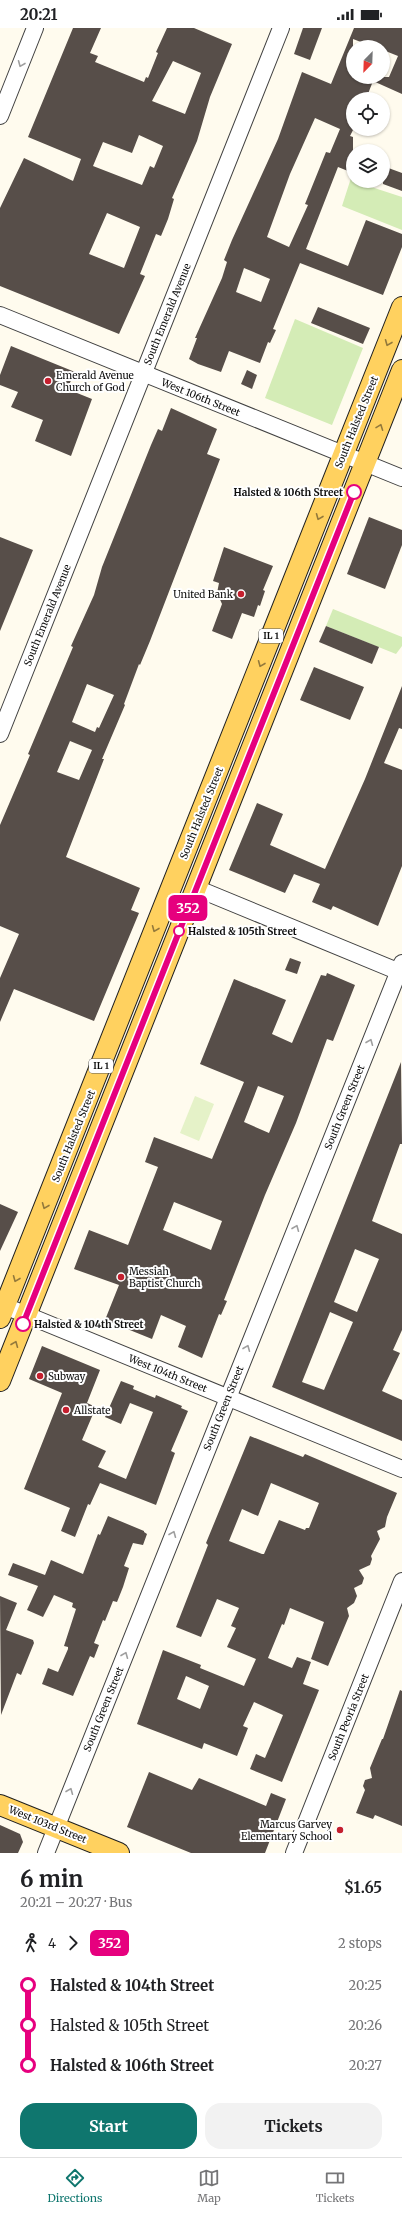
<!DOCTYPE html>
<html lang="en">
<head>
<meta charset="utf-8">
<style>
	:root { --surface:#fff; --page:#f2f2f2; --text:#202124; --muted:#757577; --line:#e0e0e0; --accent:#0f766e }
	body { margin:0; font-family:Merriweather,serif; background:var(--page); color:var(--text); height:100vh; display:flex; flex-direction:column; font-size:15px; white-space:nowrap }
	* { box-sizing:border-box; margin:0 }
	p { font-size:13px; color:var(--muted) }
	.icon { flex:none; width:22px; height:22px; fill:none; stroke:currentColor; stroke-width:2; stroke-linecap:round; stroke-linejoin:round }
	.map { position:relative; height:1825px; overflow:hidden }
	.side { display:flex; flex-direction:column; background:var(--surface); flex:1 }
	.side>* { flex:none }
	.badge { padding:0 8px; border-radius:6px; font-size:14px; line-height:26px }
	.needle { width:26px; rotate:203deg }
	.fabs { position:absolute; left:346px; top:12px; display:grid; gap:8px }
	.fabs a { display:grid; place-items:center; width:44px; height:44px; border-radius:50%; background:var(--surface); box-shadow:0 1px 3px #0004; font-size:20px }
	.map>.badge { position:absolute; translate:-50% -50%; box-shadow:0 0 0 2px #fff }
	.legs { display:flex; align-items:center; gap:6px; height:44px; padding:0 20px; font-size:13px }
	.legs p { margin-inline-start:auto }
	.overview { display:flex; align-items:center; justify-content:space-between; height:68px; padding:0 20px }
	h1 { font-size:22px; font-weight:700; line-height:30px }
	.cta { display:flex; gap:8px; margin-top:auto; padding:8px 20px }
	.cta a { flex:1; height:46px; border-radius:16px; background:var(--accent); color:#fff; font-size:16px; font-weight:700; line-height:46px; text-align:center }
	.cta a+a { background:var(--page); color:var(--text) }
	ul { padding:0 20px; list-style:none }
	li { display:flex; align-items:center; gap:14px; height:40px; font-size:15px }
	li i { display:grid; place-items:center; width:6px; height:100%; margin:0 5px; background:currentColor }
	li i::after { content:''; width:10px; height:10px; margin:-5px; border:3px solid; border-radius:50%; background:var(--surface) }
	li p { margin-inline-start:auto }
	li:first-child i { background:linear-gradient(#0000 50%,currentColor 0) }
	li:last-child i { background:linear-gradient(currentColor 50%,#0000 0) }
	.status { display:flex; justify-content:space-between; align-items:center; height:28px; padding:0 20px; background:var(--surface); direction:ltr }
	.status svg { height:11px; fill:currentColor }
	.tabs { display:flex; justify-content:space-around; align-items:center; height:56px; border-top:1px solid var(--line); background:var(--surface); font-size:11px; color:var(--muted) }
	.tabs a { display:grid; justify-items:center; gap:2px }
	.tabs .active { color:var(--accent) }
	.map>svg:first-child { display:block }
	.green { fill:#d4ecb6 }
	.pitch { fill:#e5f2c8 }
	.building { fill:#574e49; fill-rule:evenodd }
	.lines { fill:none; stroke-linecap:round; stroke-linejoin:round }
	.minor-casing { stroke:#414141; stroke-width:18 }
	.major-casing { stroke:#1f1f1f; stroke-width:22 }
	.minor { stroke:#fff; stroke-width:16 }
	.major { stroke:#ffd15f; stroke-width:20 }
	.oneway { stroke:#9f9f9f }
	.oneway2 { stroke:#93793b }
	.line-1-casing { stroke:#fff; stroke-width:9 }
	.line-1 { stroke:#e6007e; stroke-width:6 }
	.poi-dot { fill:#c51f2e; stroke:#fff; stroke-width:1.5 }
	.stop-1-dot { fill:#fff; stroke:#e6007e; stroke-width:2 }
	.labels { text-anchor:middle; stroke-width:4; stroke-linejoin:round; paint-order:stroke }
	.shield { fill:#fff; stroke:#565656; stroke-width:1 }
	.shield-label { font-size:9px; font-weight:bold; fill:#0e0e0e }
	.street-label { font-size:10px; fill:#0e0e0e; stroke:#fff }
	.poi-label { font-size:10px; fill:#0e0e0e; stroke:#fff; text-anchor:start }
	.stop-label { font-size:10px; font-weight:bold; fill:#0e0e0e; stroke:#fff; text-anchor:start }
</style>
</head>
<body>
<div class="status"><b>20:21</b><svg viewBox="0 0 49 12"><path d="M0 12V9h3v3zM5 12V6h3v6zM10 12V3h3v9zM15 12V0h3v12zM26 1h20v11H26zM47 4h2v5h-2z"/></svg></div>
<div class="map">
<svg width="402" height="1825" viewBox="0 0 402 1825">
	<rect width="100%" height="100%" fill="#fffbee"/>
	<g class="green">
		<path d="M351 150 353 153 402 169V202L342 178Z"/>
		<path d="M295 291 363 320 332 397 265 370Z"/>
		<path d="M333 581 402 609V618L396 626 326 598Z"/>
	</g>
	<path class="pitch" d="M195 1068 214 1076 199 1113 180 1105Z"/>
	<g class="building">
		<path d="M73 0H101L90 25 98 28 95 34 144 54 146 49 148 50 158 25 156 24 167 0H194L232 16 210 69 197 113 172 170 174 171 168 191 161 208 156 206 140 246 145 248 119 306 0 258V180L24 130 73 153 81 131 28 109ZM173 33 201 45 185 86 152 73ZM139 107 163 118 154 140 150 138 142 157 93 138 103 114 132 125ZM107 185 140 199 124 240 89 226Z"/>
		<path d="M303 0H322L310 32 294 26Z"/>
		<path d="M354 0H402V66L373 53 366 71H353V102L350 108 353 109V145L338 139 306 221 348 238 366 192 402 206V219L383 267 300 235 273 301 276 302 270 315 268 314 260 335 229 323 221 344 198 336 189 331 197 310H195L222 250 227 234 224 232 232 212 278 111 302 44 331 56ZM353 11 374 19H383V22L398 28 389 49H353ZM315 90 340 101 330 125 326 124 305 176 308 177 289 219 267 209 290 146ZM244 240 270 251 261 274 236 264Z"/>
		<path d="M383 138 402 145V163L383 156Z"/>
		<path d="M318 279 370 300 363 316 311 295Z"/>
		<path d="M11 318 75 344 67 361 92 371 71 428 35 413 43 392 11 379 18 364 0 357V347Z"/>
		<path d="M247 342 257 347 252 361 241 356Z"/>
		<path d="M171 380 217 401 207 426 220 431 150 613 140 637 139 636 124 676 125 677 102 731H104L66 829 140 860 131 882 139 885 94 993 14 961 0 994V950L19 906 0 898V797L30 727 28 726 73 619 71 618 94 567 102 539 151 417 158 401 162 403ZM87 656 114 667 99 700 97 699 95 704 72 694ZM70 713 92 722 79 752 57 744Z"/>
		<path d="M369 489 402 502V517L385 561 347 546Z"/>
		<path d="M0 509 33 522 0 603Z"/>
		<path d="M224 519 273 538 263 562 265 563 260 578 258 577 254 589 242 585 232 611 212 603 222 576 217 565 219 555 213 553Z"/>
		<path d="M326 598 379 619 372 636 319 614Z"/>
		<path d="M314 639 364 659 350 692 300 672Z"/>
		<path d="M402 658V701L399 700 384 735 402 742V838L378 898 333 878 331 882 312 874 320 856 294 846 285 865 229 842 257 775 283 786 270 817 325 841 365 751Z"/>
		<path d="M290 930 301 934 297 946 285 942Z"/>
		<path d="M327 945 355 957 333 1013 327 1011 296 1095 265 1167 224 1272 227 1273 221 1287 219 1286 202 1330 178 1319 186 1298 161 1287 152 1311 105 1292 119 1257 74 1241 89 1202 128 1217 158 1139 145 1134 154 1109 212 1131 244 1054 200 1036 234 951 286 972 272 1006 292 1015 321 947 326 948ZM258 1058 284 1068 269 1105 244 1094ZM174 1174 222 1193 211 1222 163 1202Z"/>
		<path d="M401 1034 402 1116H400L372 1193 402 1206V1302L393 1322 400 1325 382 1363 402 1372V1413L272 1359ZM355 1221 379 1231 357 1284 334 1274ZM330 1284 353 1294 324 1362 302 1354Z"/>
		<path d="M0 1176 18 1184 0 1223Z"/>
		<path d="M42 1318 100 1342 87 1375 96 1379 82 1412 106 1423 98 1439 126 1451 153 1384 130 1375 121 1396 105 1389 121 1353 134 1358 133 1361 155 1370 156 1367 182 1378 181 1380 188 1383 171 1423 175 1425 156 1477 100 1455 90 1477 88 1476 75 1509 61 1503 70 1480 24 1461 62 1365 29 1351Z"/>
		<path d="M250 1408 303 1429 305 1426 397 1465 387 1489 385 1499 377 1503 380 1511 371 1528 372 1531 370 1537 359 1542 364 1550 362 1556 354 1560 357 1568 354 1575 347 1580 349 1588 328 1638 311 1631 324 1594 290 1580 284 1597 282 1596 268 1630 292 1640 297 1629 311 1634 303 1656 319 1662 282 1754 250 1741 256 1726 265 1730 283 1687 254 1674 243 1698 248 1700 237 1728 204 1715 202 1721 137 1696 163 1622 201 1637 200 1640 244 1658 256 1631 227 1619 236 1600 231 1598 239 1580 217 1571 201 1609 176 1599 208 1517 206 1515ZM271 1455 319 1475 309 1500H306L305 1502 279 1492 264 1526H262L229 1513 242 1481 258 1488ZM186 1648 209 1658 200 1681 177 1671Z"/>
		<path d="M108 1488 144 1503V1504L147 1506 143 1517 133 1515 124 1538 129 1540 123 1559 117 1574 113 1573 105 1593 103 1592 94 1615 99 1617 94 1630 90 1628 73 1668 42 1656 48 1640 58 1644 68 1621V1619L64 1618 76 1581 72 1579 73 1575 54 1567 43 1589 27 1582 38 1558 8 1547 13 1535 45 1547 51 1532 83 1546 98 1506 100 1507Z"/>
		<path d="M0 1568 17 1575 6 1602 33 1612 34 1615 21 1647 17 1645 1 1687Z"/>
		<path d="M400 1662 402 1663V1798L375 1787 373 1791 356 1785 365 1762 363 1758 365 1752 372 1750 370 1740 382 1711H383Z"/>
		<path d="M149 1744 192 1762 199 1750 266 1778 271 1765 286 1771 265 1825H191L127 1799Z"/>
		<path d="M0 1797 20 1806 23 1814 18 1825H0Z"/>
	</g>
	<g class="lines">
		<g class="minor-casing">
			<g id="minor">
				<path d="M0 88 35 0"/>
				<path d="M0 287 402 450"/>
				<path d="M0 706 281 0"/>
				<path d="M196 860 402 945"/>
				<path d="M0 1276 402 1441"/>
				<path d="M46 1825 402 935"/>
				<path d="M294 1825 402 1553"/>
			</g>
		</g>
		<g class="major-casing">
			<g id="major">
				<path d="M0 1290 402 279"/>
				<path d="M0 1353 402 342"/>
				<path d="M0 1777 119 1825"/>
			</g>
		</g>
		<use href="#minor" class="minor"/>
		<use href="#major" class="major"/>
	</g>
	<defs><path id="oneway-chevron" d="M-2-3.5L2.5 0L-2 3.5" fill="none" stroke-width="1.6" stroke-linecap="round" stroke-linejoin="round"/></defs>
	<g class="oneway">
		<use href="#oneway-chevron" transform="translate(21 36) rotate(112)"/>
		<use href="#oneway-chevron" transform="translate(370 1014) rotate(-68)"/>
		<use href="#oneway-chevron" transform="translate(296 1200) rotate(-68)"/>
		<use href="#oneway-chevron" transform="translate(247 1320) rotate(-68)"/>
		<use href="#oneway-chevron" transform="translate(173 1506) rotate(-68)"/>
		<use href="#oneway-chevron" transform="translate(125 1627) rotate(-68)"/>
		<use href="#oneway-chevron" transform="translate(70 1763) rotate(-68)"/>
	</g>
	<g class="oneway2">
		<use href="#oneway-chevron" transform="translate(388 315) rotate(112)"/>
		<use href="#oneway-chevron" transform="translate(380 399) rotate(-69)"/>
		<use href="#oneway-chevron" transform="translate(319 489) rotate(112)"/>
		<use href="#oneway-chevron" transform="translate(261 636) rotate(112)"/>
		<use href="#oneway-chevron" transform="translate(155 901) rotate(112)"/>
		<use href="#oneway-chevron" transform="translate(45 1178) rotate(112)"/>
		<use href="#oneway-chevron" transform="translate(16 1251) rotate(112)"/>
		<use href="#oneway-chevron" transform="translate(15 1316) rotate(-68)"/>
	</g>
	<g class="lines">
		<g class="line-1-casing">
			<path id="line-1" d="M23 1296 354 464"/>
		</g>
		<use href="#line-1" class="line-1"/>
	</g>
	<g class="poi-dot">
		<circle cx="48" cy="353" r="4"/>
		<circle cx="241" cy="566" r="4"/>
		<circle cx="121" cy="1249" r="4"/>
		<circle cx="40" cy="1348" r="4"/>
		<circle cx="66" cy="1382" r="4"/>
		<circle cx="340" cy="1802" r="4"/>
	</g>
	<g class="stop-1-dot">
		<circle cx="354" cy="464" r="7"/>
		<circle cx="179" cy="903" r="5"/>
		<circle cx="23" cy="1296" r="7"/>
	</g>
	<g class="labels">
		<g class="shield">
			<rect x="259" y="601" width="24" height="14" rx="3"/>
			<rect x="89" y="1031" width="24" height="14" rx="3"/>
		</g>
		<g class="shield-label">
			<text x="271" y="611">IL 1</text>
			<text x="101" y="1041">IL 1</text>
		</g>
		<g class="street-label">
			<text transform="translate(167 286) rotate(-68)" y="4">South Emerald Avenue</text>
			<text transform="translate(201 369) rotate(22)" y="4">West 106th Street</text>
			<text transform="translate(356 394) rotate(-68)" y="4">South Halsted Street</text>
			<text transform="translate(47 587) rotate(-68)" y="4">South Emerald Avenue</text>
			<text transform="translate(201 785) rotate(-68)" y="4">South Halsted Street</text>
			<text transform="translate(344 1079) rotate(-68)" y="4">South Green Street</text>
			<text transform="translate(73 1108) rotate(-68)" y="4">South Halsted Street</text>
			<text transform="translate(168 1345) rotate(22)" y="4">West 104th Street</text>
			<text transform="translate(223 1380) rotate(-68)" y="4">South Green Street</text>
			<text transform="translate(103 1681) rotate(-68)" y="4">South Green Street</text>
			<text transform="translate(348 1689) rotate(-68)" y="4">South Peoria Street</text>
			<text transform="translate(48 1796) rotate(22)" y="4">West 103rd Street</text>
		</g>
		<g class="poi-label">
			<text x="56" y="351">Emerald Avenue<tspan x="56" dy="12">Church of God</tspan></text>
			<text x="233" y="570" text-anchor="end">United Bank</text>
			<text x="129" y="1247">Messiah<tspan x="129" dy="12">Baptist Church</tspan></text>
			<text x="48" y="1352">Subway</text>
			<text x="74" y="1386">Allstate</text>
			<text x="332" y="1800" text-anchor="end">Marcus Garvey<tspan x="332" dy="12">Elementary School</tspan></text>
		</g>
		<g class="stop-label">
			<text x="343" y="468" text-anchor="end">Halsted &amp; 106th Street</text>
			<text x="188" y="907">Halsted &amp; 105th Street</text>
			<text x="34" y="1300">Halsted &amp; 104th Street</text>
		</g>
	</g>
</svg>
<div class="fabs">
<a><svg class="needle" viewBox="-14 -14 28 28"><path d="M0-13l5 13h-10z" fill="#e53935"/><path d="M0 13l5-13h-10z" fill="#757577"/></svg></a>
<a><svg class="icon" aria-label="locate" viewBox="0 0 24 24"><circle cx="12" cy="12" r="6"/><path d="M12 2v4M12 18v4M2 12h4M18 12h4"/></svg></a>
<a><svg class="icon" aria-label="layers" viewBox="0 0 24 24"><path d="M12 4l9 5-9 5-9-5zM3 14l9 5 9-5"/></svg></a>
</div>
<b class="badge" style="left:188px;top:880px;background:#e6007e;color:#fff">352</b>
</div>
<section class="side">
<div class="overview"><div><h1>6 min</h1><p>20:21 – 20:27 · Bus</p></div><b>$1.65</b></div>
<div class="legs"><svg class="icon" aria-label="walk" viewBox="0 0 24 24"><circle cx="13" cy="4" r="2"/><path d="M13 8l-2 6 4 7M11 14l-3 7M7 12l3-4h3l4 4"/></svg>4<svg class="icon" aria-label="forward" viewBox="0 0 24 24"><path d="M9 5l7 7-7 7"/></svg><b class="badge" style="background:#e6007e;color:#fff">352</b><p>2 stops</p></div>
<ul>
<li><i style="color:#e6007e"></i><b>Halsted &amp; 104th Street</b><p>20:25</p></li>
<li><i style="color:#e6007e"></i><span>Halsted &amp; 105th Street</span><p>20:26</p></li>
<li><i style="color:#e6007e"></i><b>Halsted &amp; 106th Street</b><p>20:27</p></li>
</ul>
<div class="cta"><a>Start</a><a>Tickets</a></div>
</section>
<nav class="tabs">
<a class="active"><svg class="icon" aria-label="directions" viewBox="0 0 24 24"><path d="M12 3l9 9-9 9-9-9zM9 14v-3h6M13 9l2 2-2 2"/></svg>Directions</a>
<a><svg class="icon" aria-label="map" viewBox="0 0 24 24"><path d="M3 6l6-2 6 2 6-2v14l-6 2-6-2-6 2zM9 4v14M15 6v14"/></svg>Map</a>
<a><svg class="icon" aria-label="tickets" viewBox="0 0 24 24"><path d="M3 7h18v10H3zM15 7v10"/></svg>Tickets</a>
</nav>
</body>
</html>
